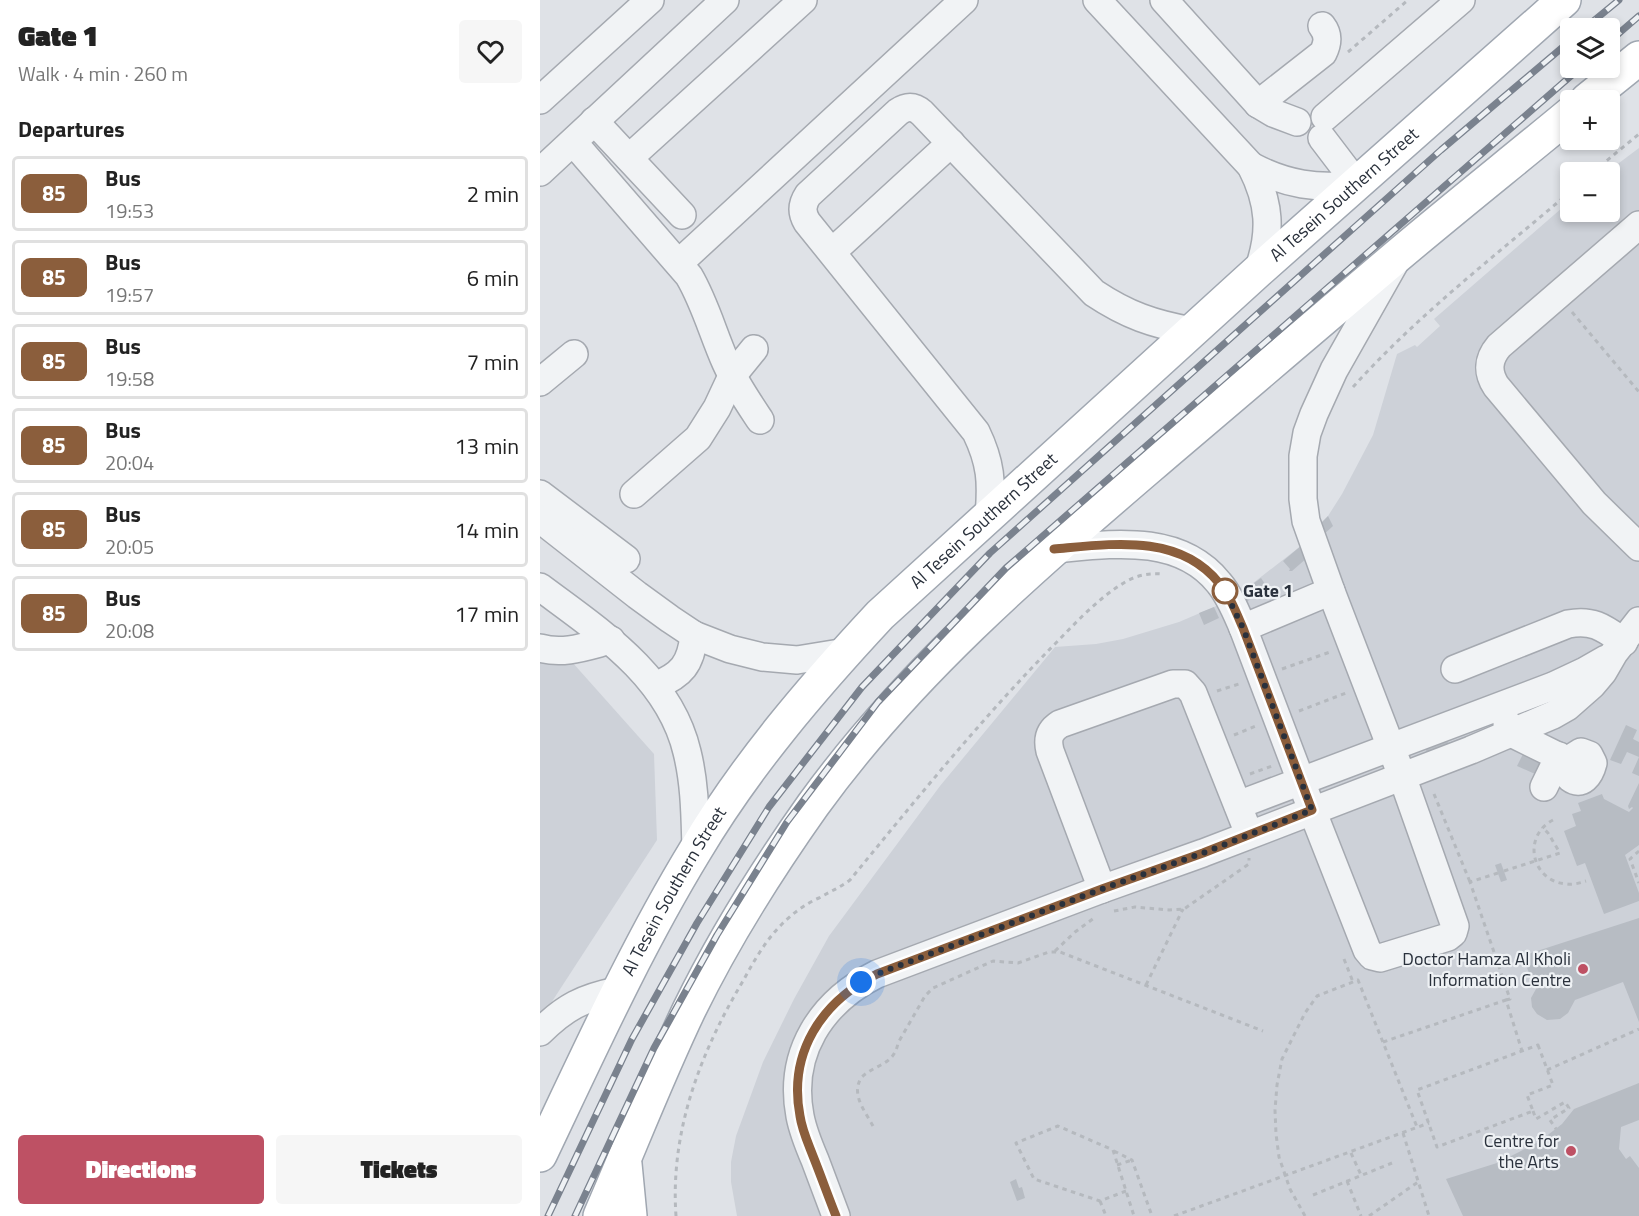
<!DOCTYPE html>
<html lang="en">
<head>
<meta charset="utf-8">
<style>
	:root { --surface:#fff; --page:#f6f6f6; --text:#222; --muted:#767676; --line:#e0e0e0; --accent:#be5164 }
	body { margin:0; font-family:"Titillium Web",sans-serif; background:var(--page); color:var(--text); height:100vh; display:flex; flex-direction:column; font-size:22px; white-space:nowrap }
	* { box-sizing:border-box; margin:0 }
	p { font-size:20px; color:var(--muted) }
	.icon { flex:none; width:33px; height:33px; fill:none; stroke:currentColor; stroke-width:2; stroke-linecap:round; stroke-linejoin:round }
	.map { position:relative; flex:1; overflow:hidden }
	.details { display:flex; flex-direction:column; background:var(--surface); width:540px }
	.details>* { flex:none }
	.badge { padding:0 12px; border-radius:9px; font-size:21px; line-height:39px }
	.fabs { position:absolute; left:1020px; top:18px; display:grid; gap:12px }
	.fabs a { display:grid; place-items:center; width:60px; height:60px; border-radius:6px; background:var(--surface); box-shadow:0 3px 9px #0003; font-size:30px }
	.you { position:absolute; width:30px; height:30px; margin:-15px; border:4px solid #fff; border-radius:50%; background:#1a73e8; box-shadow:0 0 0 9px #1a73e833 }
	.map>.badge { position:absolute; translate:-50% -50%; box-shadow:0 0 0 3px #fff }
	h2 { padding:0 18px; font-size:22px; line-height:54px }
	.round { display:grid; place-items:center; flex:none; width:63px; height:63px; border-radius:6px; background:var(--page) }
	.overview { display:flex; align-items:center; justify-content:space-between; height:102px; padding:0 18px }
	h1 { font-size:28px; font-weight:800; line-height:45px }
	.primary-button { display:flex; gap:12px; margin-top:auto; padding:12px 18px }
	.primary-button a { flex:1; height:69px; border-radius:6px; background:var(--accent); color:#fff; font-size:24px; font-weight:800; line-height:69px; text-align:center }
	.primary-button a+a { background:var(--page); color:var(--text) }
	ul { padding:0; list-style:none }
	li { display:flex; align-items:center; gap:18px; height:75px; margin:0 12px 9px; padding:0 6px; border:3px solid var(--line); border-radius:6px }
	li div { flex:1 }
	li b { display:block; font-size:22px }
	li em { font-style:normal }
	li .badge { min-width:66px; font-weight:700; text-align:center }
	main { display:flex; flex:1; min-height:0 }
	.map>svg:first-child { display:block }
	.built { fill:#cdd1d8 }
	.building { fill:#b7bcc3 }
	.lines { fill:none; stroke-linecap:round; stroke-linejoin:round }
	.minor-casing { stroke:#a5a9b0; stroke-width:30 }
	.major-casing { stroke:#a0a7b1; stroke-width:36 }
	.path { stroke:#b5b9be; stroke-width:3; stroke-dasharray:4.5 4.5; stroke-linecap:butt }
	.minor { stroke:#f1f3f5; stroke-width:27 }
	.major { stroke:#fff; stroke-width:33 }
	.rail-casing { stroke:#7a828e; stroke-width:7 }
	.rail { stroke:#eef1f4; stroke-width:4.5; stroke-dasharray:14; stroke-linecap:butt }
	.line-casing { stroke:#fff; stroke-width:14 }
	.line { stroke:#8b5e3c; stroke-width:9 }
	.walk { stroke:#2a313c; stroke-width:6; stroke-dasharray:0 10.8 }
	.stop-dot { fill:#fff; stroke:#8b5e3c; stroke-width:3 }
	.poi-dot { fill:#be5164; stroke:#eef1f4; stroke-width:2 }
	.labels { text-anchor:middle; stroke-width:4.5; stroke-linejoin:round; paint-order:stroke }
	.street-label { font-size:18px; fill:#2a313c; stroke:#eef1f4 }
	.stop-label { font-size:18px; font-weight:bold; fill:#2a313c; stroke:#eef1f4; text-anchor:start }
	.poi-label { font-size:18px; fill:#2a313c; stroke:#eef1f4; text-anchor:end }
</style>
</head>
<body>
<main>
<section class="details">
<div class="overview"><div><h1>Gate 1</h1><p>Walk · 4 min · 260 m</p></div><a class="round"><svg class="icon" aria-label="heart" viewBox="0 0 24 24"><path d="M12 20l-8-8c-3-5 5-10 8-4 3-6 11-1 8 4z"/></svg></a></div>
<h2>Departures</h2>
<ul>
<li><span class="badge" style="background:#8b5e3c;color:#fff">85</span><div><b>Bus</b><p>19:53</p></div><em>2 min</em></li>
<li><span class="badge" style="background:#8b5e3c;color:#fff">85</span><div><b>Bus</b><p>19:57</p></div><em>6 min</em></li>
<li><span class="badge" style="background:#8b5e3c;color:#fff">85</span><div><b>Bus</b><p>19:58</p></div><em>7 min</em></li>
<li><span class="badge" style="background:#8b5e3c;color:#fff">85</span><div><b>Bus</b><p>20:04</p></div><em>13 min</em></li>
<li><span class="badge" style="background:#8b5e3c;color:#fff">85</span><div><b>Bus</b><p>20:05</p></div><em>14 min</em></li>
<li><span class="badge" style="background:#8b5e3c;color:#fff">85</span><div><b>Bus</b><p>20:08</p></div><em>17 min</em></li>
</ul>
<div class="primary-button"><a>Directions</a><a>Tickets</a></div>
</section>
<div class="map">
<svg width="1099" height="1216" viewBox="0 0 1099 1216">
	<rect width="100%" height="100%" fill="#dfe2e7"/>
	<g class="built">
		<path d="M1099 148V1216H197L191 1182V1162L196 1136 223 1062 254 999 289 936 400 786 515 647 556 644 583 639 639 622 674 607 699 594 762 545 788 516 802 494 833 435 857 354 875 345 877 347 900 326 894 319 1030 201V212H1070V172H1067Z"/>
		<path d="M0 636 24 653 114 754 117 840 0 1020Z"/>
	</g>
	<g class="building">
		<path d="M788 516 793 526 782 536 778 526Z"/>
		<path d="M762 545 768 557 752 571H749L750 569 743 561Z"/>
		<path d="M721 578 727 587 705 603 699 594Z"/>
		<path d="M674 607 679 618 664 625 659 613Z"/>
		<path d="M1086 725 1097 730 1093 739 1099 742V776L1092 773 1099 757 1087 752 1081 764 1070 760Z"/>
		<path d="M906 738 910 747 889 757 885 748Z"/>
		<path d="M985 750 1003 757 995 774 977 766Z"/>
		<path d="M1099 783V845L1085 855 1099 893V901L1064 914 1045 863 1037 866 1024 831 1036 826 1032 814 1041 811 1038 803 1062 794 1064 799 1089 812 1093 808 1092 807 1089 809 1088 806Z"/>
		<path d="M961 863 967 880 961 882 955 865Z"/>
		<path d="M1099 918V1022L1083 982 1035 1000 1028 1013 1020 1019 1007 1020 997 1014 992 1007 991 998 996 989 982 956Z"/>
		<path d="M1099 1083V1120L1081 1127 1079 1149 1086 1159 1090 1156 1099 1168V1216H923L906 1179 957 1163 979 1152 1000 1141 1022 1124 1034 1109Z"/>
		<path d="M476 1179 479 1188 482 1187 485 1198 477 1201 470 1182Z"/>
	</g>
	<g class="lines">
		<g class="minor-casing">
			<g id="minor">
				<path d="M557 0 711 166C730 203 732 232 718 271"/>
				<path d="M624 0 718 104 733 113 757 122"/>
				<path d="M0 100 110 0"/>
				<path d="M718 104 783 53C788 43 789 35 782 26"/>
				<path d="M785 117 921 0"/>
				<path d="M54 121 142 215"/>
				<path d="M33 142 149 276C165 303 173 334 186 363 195 383 208 402 220 420"/>
				<path d="M89 158 263 0"/>
				<path d="M711 166C745 184 778 190 817 184L782 138"/>
				<path d="M0 172 185 0"/>
				<path d="M1099 225 959 346C948 359 947 372 956 386L1054 503 1099 547"/>
				<path d="M292 252 411 143"/>
				<path d="M139 263 424 0"/>
				<path d="M0 382 34 354"/>
				<path d="M0 494 86 559"/>
				<path d="M94 494 158 438 177 408 192 376 214 349"/>
				<path d="M449 516C452 482 451 463 436 432L267 222C261 212 262 204 268 195L358 112C367 106 374 106 382 113L554 293C587 315 613 324 652 331"/>
				<path d="M0 519 97 595 130 619 154 635 190 649 222 657 257 660 306 652"/>
				<path d="M514 549C571 544 639 533 679 583 690 596 696 612 703 628L772 810 827 950 832 956 840 958 908 937 913 933 915 926 862 776 791 591 766 521 763 499V456L767 433 774 414 794 370 854 264"/>
				<path d="M0 587C59 631 129 676 147 752 155 784 155 816 156 849"/>
				<path d="M703 628 791 591"/>
				<path d="M0 648C24 655 47 646 71 640"/>
				<path d="M915 669 1028 624C1053 619 1064 628 1084 642"/>
				<path d="M115 686C142 675 151 664 154 635"/>
				<path d="M967 723 971 733 1030 762"/>
				<path d="M1041 752 1049 755 1053 763C1050 775 1042 787 1030 778L1027 771 1033 757Z"/>
				<path d="M1004 787 1019 756"/>
				<path d="M698 805 1013 686 1045 671 1066 659"/>
				<path d="M562 889 510 751C507 739 509 731 520 724L633 684H645L653 693 709 834"/>
				<path d="M0 1032C25 1007 43 998 77 991"/>
				<path d="M296 1216C289 1197 282 1179 275 1160 269 1146 263 1132 260 1116 248 1053 281 1002 337 974L562 889 663 853 931 750 1013 715 1027 707 1052 685 1063 672 1074 653 1099 621"/>
			</g>
		</g>
		<g class="major-casing">
			<g id="major">
				<path d="M1047 100 1099 58"/>
				<path id="s1" d="M0 1155C49 1052 96 948 155 851 206 765 272 688 340 615L718 271 1024 0"/>
				<path d="M85 1164 90 1216"/>
				<path d="M60 1216C90 1147 117 1077 149 1010 184 938 227 870 273 805 372 668 501 560 628 451 704 387 780 321 856 257 914 208 972 162 1030 114"/>
			</g>
		</g>
		<g class="path">
			<path d="M808 52 868 0"/>
			<path d="M1053 172 1099 134"/>
			<path d="M1032 312 1099 392"/>
			<path d="M813 387C878 315 956 255 1030 192"/>
			<path d="M742 669 790 652"/>
			<path d="M677 691 699 684"/>
			<path d="M759 711 806 693"/>
			<path d="M694 735 716 726"/>
			<path d="M710 774 732 766"/>
			<path d="M894 794 930 882"/>
			<path d="M1013 820C981 837 992 882 1027 884 1033 885 1040 883 1046 881"/>
			<path d="M1099 851 1090 859 1099 883"/>
			<path d="M964 871 1020 853 1008 833 1002 827"/>
			<path d="M958 873 930 882 970 999 966 1000"/>
			<path d="M574 911 595 907 629 910 644 909 706 866 709 864V858"/>
			<path d="M515 951 535 932 554 918"/>
			<path d="M804 959 813 982"/>
			<path d="M606 985 643 909"/>
			<path d="M843 1042 966 1000 982 1051"/>
			<path d="M998 1045 1013 1085 987 1095 993 1111 897 1147 877 1090Z"/>
			<path d="M1007 1070 1099 1029"/>
			<path d="M993 1111 996 1119 1025 1102 1029 1108 1010 1120 1016 1129"/>
			<path d="M333 1126C325 1111 311 1095 321 1078 334 1064 354 1066 358 1043L385 996 393 988 453 961 478 963 509 952H520L723 1031"/>
			<path d="M863 1133 889 1216"/>
			<path d="M574 1151 592 1160 612 1216"/>
			<path d="M811 1153 821 1175"/>
			<path d="M577 1165 592 1160"/>
			<path d="M807 1181 821 1216"/>
			<path d="M586 1191 560 1201 494 1179 476 1143 518 1126 573 1150C580 1172 587 1194 594 1216"/>
			<path d="M773 1195 852 1163"/>
			<path d="M560 1201 566 1216"/>
			<path d="M136 1216C130 1132 160 1053 203 981 214 961 225 941 242 924 252 914 265 904 279 898 291 891 299 888 310 880 374 802 438 723 508 651 532 627 557 598 587 581 598 575 609 573 622 574"/>
			<path d="M634 1216 889 1123"/>
			<path d="M765 1216 750 1189 739 1157 736 1134 735 1110 737 1085 742 1059 765 1013 777 996 818 980 877 1127"/>
			<path d="M829 1216 878 1182"/>
		</g>
		<use href="#minor" class="minor"/>
		<use href="#major" class="major"/>
		<g class="rail-casing">
			<g id="rail">
				<path d="M1045 28 1079 0"/>
				<path d="M1070 41 1099 16"/>
				<path d="M8 1216 92 1039 157 923 229 807 322 687 450 553 901 150 1030 41"/>
				<path d="M35 1216 114 1048 177 935 247 822 338 702 466 568 1040 68"/>
			</g>
		</g>
		<use href="#rail" class="rail"/>
	</g>
	<g class="lines">
		<g class="line-casing">
			<path id="line" d="M296 1216C288 1196 281 1176 273 1156 268 1143 262 1130 260 1116 248 1053 281 1002 337 974L562 889 663 853 772 810 703 628C696 612 690 596 679 583 639 533 571 544 514 549"/>
		</g>
		<use href="#line" class="line"/>
		<path class="walk" d="M321 982 337 974 562 889 663 853 772 810 703 628 685 591"/>
	</g>
	<circle class="stop-dot" cx="685" cy="591" r="12"/>
	<g class="poi-dot">
		<circle cx="1043" cy="969" r="6"/>
		<circle cx="1031" cy="1151" r="6"/>
	</g>
	<g class="labels">
		<g class="street-label">
			<text dy="6" stroke="none"><textPath href="#s1" startOffset="1268">Al Tesein Southern Street</textPath></text>
			<text dy="6" stroke="none"><textPath href="#s1" startOffset="782">Al Tesein Southern Street</textPath></text>
			<text dy="6" stroke="none"><textPath href="#s1" startOffset="296">Al Tesein Southern Street</textPath></text>
		</g>
		<g class="stop-label">
			<text x="703" y="597">Gate 1</text>
		</g>
		<g class="poi-label">
			<text x="1031" y="965">Doctor Hamza Al Kholi<tspan x="1031" dy="21">Information Centre</tspan></text>
			<text x="1019" y="1147">Centre for<tspan x="1019" dy="21">the Arts</tspan></text>
		</g>
	</g>
</svg>
<div class="fabs">
<a><svg class="icon" aria-label="layers" viewBox="0 0 24 24"><path d="M12 4l9 5-9 5-9-5zM3 14l9 5 9-5"/></svg></a>
<a>+</a>
<a>−</a>
</div>
<div class="you" style="left:321px;top:982px"></div>
</div>
</main>
</body>
</html>
